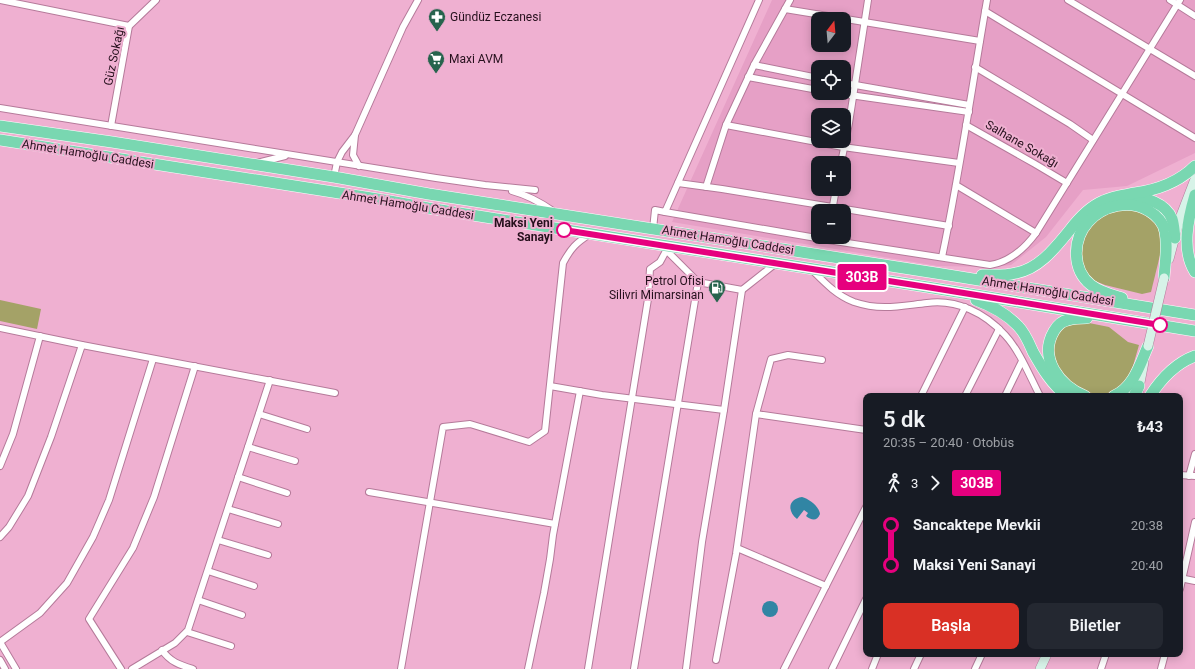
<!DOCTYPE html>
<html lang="tr">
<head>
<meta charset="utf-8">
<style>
	:root { --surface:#171b24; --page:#242831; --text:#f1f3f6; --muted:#9ea1a6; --accent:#d93025 }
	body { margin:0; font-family:Roboto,sans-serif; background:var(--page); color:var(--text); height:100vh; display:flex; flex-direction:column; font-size:15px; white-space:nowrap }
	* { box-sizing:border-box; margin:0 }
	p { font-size:13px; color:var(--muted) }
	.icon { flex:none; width:22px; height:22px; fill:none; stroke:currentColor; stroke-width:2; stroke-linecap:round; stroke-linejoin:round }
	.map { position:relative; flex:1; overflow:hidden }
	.side { position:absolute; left:863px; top:393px; width:320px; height:264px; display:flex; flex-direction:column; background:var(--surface); border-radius:8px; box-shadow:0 2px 10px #0003 }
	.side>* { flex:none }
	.badge { padding:0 8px; border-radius:3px; font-size:14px; line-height:26px }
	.needle { width:26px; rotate:16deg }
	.buttons { position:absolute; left:811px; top:12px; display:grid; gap:8px }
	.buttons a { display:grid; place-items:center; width:40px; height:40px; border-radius:8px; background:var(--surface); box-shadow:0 2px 10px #0003; font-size:20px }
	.map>.badge { position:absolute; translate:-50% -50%; box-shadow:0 0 0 2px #fff }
	.legs { display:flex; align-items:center; gap:6px; height:44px; padding:0 20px; font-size:13px }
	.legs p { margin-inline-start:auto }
	.headline { display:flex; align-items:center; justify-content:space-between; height:68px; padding:0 20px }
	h1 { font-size:22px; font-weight:600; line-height:30px }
	.cta { display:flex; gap:8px; margin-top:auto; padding:8px 20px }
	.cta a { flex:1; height:46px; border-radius:8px; background:var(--accent); color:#fff; font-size:16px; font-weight:600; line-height:46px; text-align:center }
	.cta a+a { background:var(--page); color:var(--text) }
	ul { padding:0 20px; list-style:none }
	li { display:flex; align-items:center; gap:14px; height:40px; font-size:15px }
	li i { display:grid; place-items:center; width:6px; height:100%; margin:0 5px; background:currentColor }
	li i::after { content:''; width:10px; height:10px; margin:-5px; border:3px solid; border-radius:50%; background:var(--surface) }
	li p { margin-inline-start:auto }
	li:first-child i { background:linear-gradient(#0000 50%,currentColor 0) }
	li:last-child i { background:linear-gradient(currentColor 50%,#0000 0) }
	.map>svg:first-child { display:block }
	.built { fill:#e6a0c6; fill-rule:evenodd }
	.green { fill:#a4a267 }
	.water { fill:#3185a4 }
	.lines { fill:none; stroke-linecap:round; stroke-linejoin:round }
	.street-casing { stroke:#b57a9a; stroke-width:8 }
	.secondary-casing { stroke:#b57a9a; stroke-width:10 }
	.highway-casing { stroke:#fff; stroke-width:12 }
	.street { stroke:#fff; stroke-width:6 }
	.secondary { stroke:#d7f3e8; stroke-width:9 }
	.highway { stroke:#79d7b1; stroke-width:11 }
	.secondary-bridge-casing { stroke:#b57a9a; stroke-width:10; stroke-linecap:butt }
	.secondary-bridge { stroke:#d7f3e8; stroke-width:9 }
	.line-1-casing { stroke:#fff; stroke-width:9 }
	.line-1 { stroke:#e6007e; stroke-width:6 }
	.stop-1-dot { fill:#fff; stroke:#e6007e; stroke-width:2 }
	.labels { text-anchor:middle; stroke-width:4; stroke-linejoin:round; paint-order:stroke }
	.poi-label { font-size:12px; fill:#26101d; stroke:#efb0d1; text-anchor:start }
	.street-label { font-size:12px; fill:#26101d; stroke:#efb0d1 }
	.stop-label { font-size:12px; font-weight:bold; fill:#26101d; stroke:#efb0d1; text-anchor:end }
</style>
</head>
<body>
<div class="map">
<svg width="1195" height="669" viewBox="0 0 1195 669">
	<rect width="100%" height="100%" fill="#efb0d1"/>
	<path class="built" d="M772 0H1195V153L1127 186 1083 190 1046 237 1011 265 991 267 938 266 672 222ZM818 19H844V45H818ZM818 67H844V93H818ZM818 115H844V141H818ZM818 163H844V189H818ZM818 211H844V237H818Z"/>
	<g class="green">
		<path d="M1117 207 1147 211 1161 229 1163 243 1151 292 1142 294 1105 285 1095 281 1087 275 1081 267 1079 245 1090 224Z"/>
		<path d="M0 300 41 309 37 329 0 321Z"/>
		<path d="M1074 320 1109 327 1128 342 1139 345 1133 366 1127 379 1118 388 1108 393 1098 394 1086 392 1075 388 1056 367 1052 336Z"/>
	</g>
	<g class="water">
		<path d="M802 497C809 499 819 506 820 514 817 522 811 520 806 516L808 513 804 510 797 519C787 511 788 499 802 497Z"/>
		<circle cx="770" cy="609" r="8"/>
	</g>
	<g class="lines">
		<g class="street-casing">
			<g id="street">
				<path d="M0 0 129 26"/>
				<path d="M1068 0 1195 76"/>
				<path d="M1170 0 1195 16"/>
				<path d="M785 9 980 41"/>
				<path d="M985 11 1195 138"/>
				<path d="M754 65 818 78"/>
				<path d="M975 67 1070 124 1093 140"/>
				<path d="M748 77 818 90"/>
				<path d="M844 83 969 105"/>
				<path d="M836 93 969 112"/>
				<path d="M0 108 436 178 485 185 535 190"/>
				<path d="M726 125 843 147 959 163"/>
				<path d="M966 125 1035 164 1067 183"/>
				<path d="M111 126 129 26 156 0"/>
				<path d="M355 135 403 27 418 0"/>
				<path d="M257 163 285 156"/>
				<path d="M841 163 849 123 868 0"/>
				<path d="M334 177 337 162 342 152 355 135 353 155 359 166"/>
				<path d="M678 183 722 189 949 226"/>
				<path d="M956 185 1036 233"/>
				<path d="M706 187 726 125 754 65 790 0"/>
				<path d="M512 191C527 195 540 202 553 211"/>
				<path d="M832 211 836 189"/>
				<path d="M665 212 828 240 990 265C1009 262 1025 248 1036 233L1180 0"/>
				<path d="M653 229 655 210 665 212 759 0"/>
				<path d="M664 248 698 282 742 290 775 264"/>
				<path d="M942 257C960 172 972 86 987 0"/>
				<path d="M811 269C824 282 836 295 854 302 881 311 900 306 927 303 957 299 985 313 1005 335 1020 351 1030 377 1040 396"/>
				<path d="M0 328 82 345 335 393"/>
				<path d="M550 386 602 395 724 410"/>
				<path d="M921 396 965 307"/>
				<path d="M965 396 999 329"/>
				<path d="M1005 396 1022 361"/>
				<path d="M259 414 307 429"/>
				<path d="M756 414 866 430"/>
				<path d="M248 447 295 461"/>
				<path d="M0 466 13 434 40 336"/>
				<path d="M1180 475 1195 476"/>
				<path d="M1189 476 1195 454"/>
				<path d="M238 477 287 493"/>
				<path d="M369 492 555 524"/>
				<path d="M228 509 278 524"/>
				<path d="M0 537 9 527 28 496 51 437 82 345"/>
				<path d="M218 540 268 555"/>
				<path d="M737 548 826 586"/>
				<path d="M208 571 254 586"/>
				<path d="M1180 578 1195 581"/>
				<path d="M1180 589 1195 522"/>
				<path d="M198 600 242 615"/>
				<path d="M187 632 231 646"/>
				<path d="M0 642 40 613 67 583 93 537 109 500 153 359"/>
				<path d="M0 642 16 669"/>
				<path d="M162 650C170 662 180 665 193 669"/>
				<path d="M0 660 5 669"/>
				<path d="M716 660 736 554 756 414 771 359 788 355 822 360"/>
				<path d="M121 669 89 619 133 548 154 497 195 366"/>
				<path d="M132 669 175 643 188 630 270 380"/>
				<path d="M401 669 443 427 470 424 529 442 545 431 563 263C571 248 576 243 590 234"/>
				<path d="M528 669 544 593 550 559 553 535 580 391"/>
				<path d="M588 669 648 299 650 269 660 262 666 251"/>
				<path d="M634 669 698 282"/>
				<path d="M686 669 702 542 724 410 742 290"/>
				<path d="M784 669 866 507"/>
				<path d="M832 669 866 599"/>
				<path d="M872 669 878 654"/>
				<path d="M914 669 921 654"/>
				<path d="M975 669 982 654"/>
				<path d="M1101 669 1106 654"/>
				<path d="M1161 669 1165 654"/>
			</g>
		</g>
		<g class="secondary-casing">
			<g id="secondary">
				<path d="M1169 259 1180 218 1195 179"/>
				<path d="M1138 393 1144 362"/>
				<path d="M1040 669 1047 654"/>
			</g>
		</g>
		<g class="highway-casing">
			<g id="highway">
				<path d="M0 126 112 142 334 177 429 194 942 274 1195 315"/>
				<path d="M0 140 384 200 428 208 927 287 1195 331"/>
				<path d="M1195 195C1188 219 1181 250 1195 272"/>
				<path d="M1130 197C1145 197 1166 203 1172 219 1174 225 1174 232 1175 238"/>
				<path d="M982 275C994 275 1005 276 1016 273 1039 269 1055 248 1069 231 1078 219 1089 207 1103 201 1113 196 1125 195 1135 193 1157 190 1179 182 1195 166"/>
				<path d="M1122 298C1112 295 1100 292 1091 285 1072 270 1072 240 1088 222 1103 205 1130 199 1149 211 1156 215 1164 223 1165 232 1168 247 1165 263 1164 278"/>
				<path d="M976 300C992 306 1006 313 1018 326 1025 333 1029 343 1033 352 1042 368 1052 385 1067 396"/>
				<path d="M1085 396C1060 386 1038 358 1054 331 1057 326 1062 321 1068 320 1074 318 1080 318 1087 318"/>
				<path d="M1114 396C1134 387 1140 364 1148 346"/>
				<path d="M1134 396 1139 386"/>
				<path d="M1150 396C1161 379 1176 363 1195 356"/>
			</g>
		</g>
		<use href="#street" class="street"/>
		<use href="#secondary" class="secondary"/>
		<use href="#highway" class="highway"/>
		<g class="secondary-bridge-casing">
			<path id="secondary-bridge" d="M1148 346 1164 278"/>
		</g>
		<use href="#secondary-bridge" class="secondary-bridge"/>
	</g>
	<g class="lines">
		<g class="line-1-casing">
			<path id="line-1" d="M564 230 927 287 1160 325"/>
		</g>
		<use href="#line-1" class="line-1"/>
	</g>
	<defs>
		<g id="pharmacy-pin" transform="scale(0.9)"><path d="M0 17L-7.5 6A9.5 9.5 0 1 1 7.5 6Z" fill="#27634d" stroke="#efb0d1"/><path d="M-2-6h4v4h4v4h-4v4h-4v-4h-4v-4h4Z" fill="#fff"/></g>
		<g id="supermarket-pin" transform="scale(0.9)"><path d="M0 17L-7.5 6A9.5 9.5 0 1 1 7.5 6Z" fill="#27634d" stroke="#efb0d1"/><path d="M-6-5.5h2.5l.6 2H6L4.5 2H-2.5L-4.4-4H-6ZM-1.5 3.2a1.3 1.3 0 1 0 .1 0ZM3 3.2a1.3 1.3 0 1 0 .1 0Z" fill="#fff"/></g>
		<g id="fuel-pin" transform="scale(0.9)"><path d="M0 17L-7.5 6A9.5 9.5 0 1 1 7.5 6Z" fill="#27634d" stroke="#efb0d1"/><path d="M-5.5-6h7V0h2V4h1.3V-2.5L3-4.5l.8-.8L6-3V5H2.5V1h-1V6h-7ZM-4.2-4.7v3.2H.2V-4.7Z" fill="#fff"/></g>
	</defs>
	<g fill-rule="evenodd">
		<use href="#pharmacy-pin" x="437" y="17"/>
		<use href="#supermarket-pin" x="436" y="59"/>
		<use href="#fuel-pin" x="717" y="288"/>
	</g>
	<g class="stop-1-dot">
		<circle cx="564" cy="230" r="7"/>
		<circle cx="1160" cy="325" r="7"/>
	</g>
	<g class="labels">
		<g class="poi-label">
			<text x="450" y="21">Gündüz Eczanesi</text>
			<text x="449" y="63">Maxi AVM</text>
			<text x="704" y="285" text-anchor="end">Petrol Ofisi<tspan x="704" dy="14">Silivri Mimarsinan</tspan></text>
		</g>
		<g class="street-label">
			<text transform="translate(114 56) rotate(-78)" y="4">Güz Sokağı</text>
			<text transform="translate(1022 144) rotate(30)" y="4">Salhane Sokağı</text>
			<text transform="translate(88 154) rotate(9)" y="4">Ahmet Hamoğlu Caddesi</text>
			<text transform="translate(408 205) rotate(9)" y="4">Ahmet Hamoğlu Caddesi</text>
			<text transform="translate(728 240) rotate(9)" y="4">Ahmet Hamoğlu Caddesi</text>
			<text transform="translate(1048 291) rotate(9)" y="4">Ahmet Hamoğlu Caddesi</text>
		</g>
		<g class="stop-label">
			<text x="553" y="227">Maksi Yeni<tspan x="553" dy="14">Sanayi</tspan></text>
		</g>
	</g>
</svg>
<div class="buttons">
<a><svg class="needle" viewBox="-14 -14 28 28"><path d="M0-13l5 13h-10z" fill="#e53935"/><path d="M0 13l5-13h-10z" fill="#9ea1a6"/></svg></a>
<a><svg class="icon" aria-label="locate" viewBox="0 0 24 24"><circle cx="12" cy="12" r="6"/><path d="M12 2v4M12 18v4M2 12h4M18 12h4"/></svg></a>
<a><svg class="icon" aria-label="layers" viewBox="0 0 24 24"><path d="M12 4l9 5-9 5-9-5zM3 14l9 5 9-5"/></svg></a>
<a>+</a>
<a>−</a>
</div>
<b class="badge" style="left:862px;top:277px;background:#e6007e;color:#fff">303B</b>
<section class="side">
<div class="headline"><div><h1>5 dk</h1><p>20:35 – 20:40 · Otobüs</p></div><b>₺43</b></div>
<div class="legs"><svg class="icon" aria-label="walk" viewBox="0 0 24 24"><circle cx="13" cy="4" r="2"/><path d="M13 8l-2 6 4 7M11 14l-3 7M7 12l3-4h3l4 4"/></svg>3<svg class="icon" aria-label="forward" viewBox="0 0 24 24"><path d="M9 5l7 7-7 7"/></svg><b class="badge" style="background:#e6007e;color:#fff">303B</b></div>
<ul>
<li><i style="color:#e6007e"></i><b>Sancaktepe Mevkii</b><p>20:38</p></li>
<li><i style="color:#e6007e"></i><b>Maksi Yeni Sanayi</b><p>20:40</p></li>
</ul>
<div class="cta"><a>Başla</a><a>Biletler</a></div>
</section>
</div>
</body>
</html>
